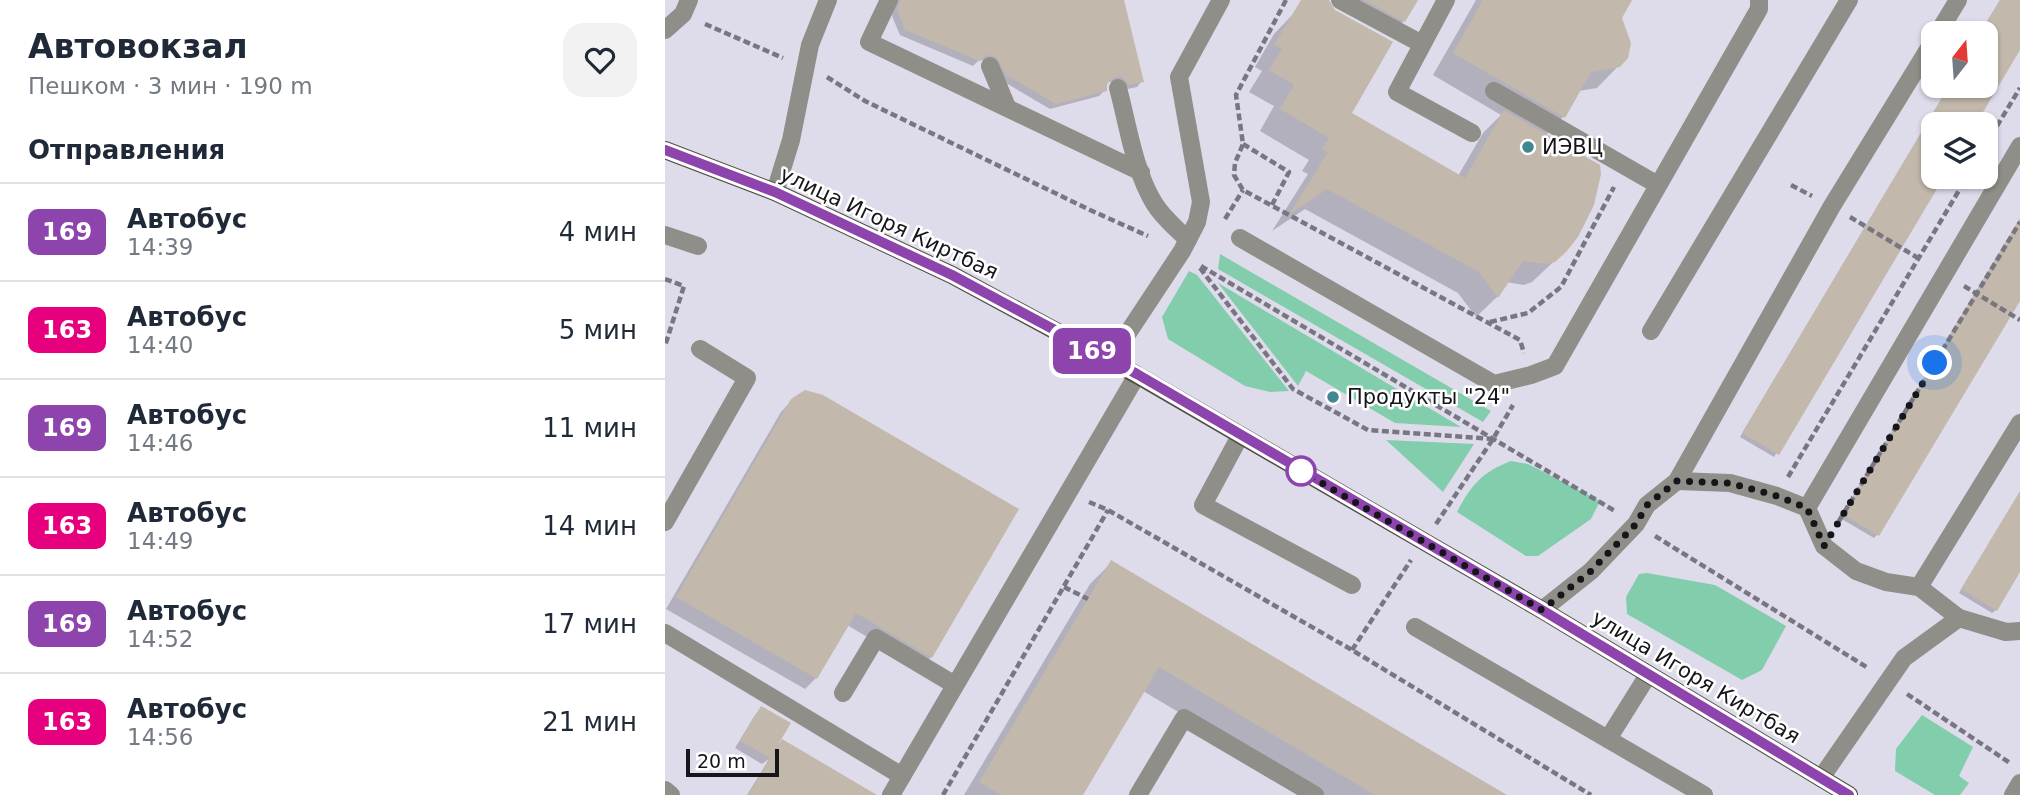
<!DOCTYPE html>
<html lang="ru">
<head>
<meta charset="utf-8">
<style>
	:root { --surface:#fff; --page:#f2f2f3; --text:#1f2937; --muted:#747a83; --line:#e0e1e3 }
	body { margin:0; font-family:"DejaVu Sans",sans-serif; background:var(--page); color:var(--text); height:100vh; display:flex; flex-direction:column; font-size:26px; white-space:nowrap }
	* { box-sizing:border-box; margin:0 }
	p { font-size:23px; color:var(--muted) }
	.icon { flex:none; width:38px; height:38px; fill:none; stroke:currentColor; stroke-width:2; stroke-linecap:round; stroke-linejoin:round }
	.map { position:relative; flex:1; overflow:hidden }
	.drawer { display:flex; flex-direction:column; background:var(--surface); width:665px }
	.drawer>* { flex:none }
	.badge { padding:0 14px; border-radius:10px; font-size:24px; line-height:46px }
	.needle { width:46px; rotate:17deg }
	.buttons { position:absolute; left:1256px; top:21px; display:grid; gap:14px }
	.buttons a { display:grid; place-items:center; width:77px; height:77px; border-radius:14px; background:var(--surface); box-shadow:0 2px 5px #0004; font-size:35px }
	.scale { position:absolute; left:21px; bottom:18px; width:93px; box-sizing:border-box; padding-left:7px; border:4px solid #16151a; border-top:0; font-size:19px; line-height:24px; white-space:nowrap; color:#16151a; -webkit-text-stroke:5px #fff; paint-order:stroke }
	.you { position:absolute; width:35px; height:35px; margin:-18px; border:5px solid #fff; border-radius:50%; background:#1a73e8; box-shadow:0 0 0 10px #1a73e833 }
	.map>.badge { position:absolute; translate:-50% -50%; box-shadow:0 0 0 4px #fff }
	h2 { padding:0 28px; font-size:26px; line-height:63px }
	.round { display:grid; place-items:center; flex:none; width:74px; height:74px; border-radius:21px; background:var(--page) }
	.summary { display:flex; align-items:center; justify-content:space-between; height:119px; padding:0 28px }
	h1 { font-size:33px; font-weight:800; line-height:52px }
	ul { padding:0; list-style:none }
	li { display:flex; align-items:center; gap:21px; height:98px; padding:0 28px; border-top:2px solid var(--line) }
	li div { flex:1 }
	li b { display:block; font-size:26px }
	li em { font-style:normal }
	li .badge { min-width:77px; font-weight:700; text-align:center }
	main { display:flex; flex:1; min-height:0 }
	.map>svg:first-child { display:block }
	.green { fill:#82cdac }
	.shadow { fill:#0003 }
	.building { fill:#c2b8ac }
	.lines { fill:none; stroke-linecap:round; stroke-linejoin:round }
	.path { stroke:#787680; stroke-width:4.5; stroke-dasharray:7 3.5; stroke-linecap:butt }
	.minor { stroke:#908e88; stroke-width:18 }
	.major { stroke:#504d42; stroke-width:18 }
	.line-casing { stroke:#fff; stroke-width:16 }
	.line { stroke:#8e44ad; stroke-width:10 }
	.walk { stroke:#16151a; stroke-width:7; stroke-dasharray:0 12.6 }
	.poi-dot { fill:#418792; stroke:#fff; stroke-width:2.5 }
	.stop-dot { fill:#fff; stroke:#8e44ad; stroke-width:3.5 }
	.labels { text-anchor:middle; stroke-width:5; stroke-linejoin:round; paint-order:stroke }
	.poi-label { font-size:21px; fill:#16151a; stroke:#fff; text-anchor:start }
	.street-label { font-size:21px; fill:#16151a; stroke:#fff }
</style>
</head>
<body>
<main>
<section class="drawer">
<div class="summary"><div><h1>Автовокзал</h1><p>Пешком · 3 мин · 190 m</p></div><a class="round"><svg class="icon" aria-label="heart" viewBox="0 0 24 24"><path d="M12 20l-8-8c-3-5 5-10 8-4 3-6 11-1 8 4z"/></svg></a></div>
<h2>Отправления</h2>
<ul>
<li><span class="badge" style="background:#8e44ad;color:#fff">169</span><div><b>Автобус</b><p>14:39</p></div><em>4 мин</em></li>
<li><span class="badge" style="background:#e6007e;color:#fff">163</span><div><b>Автобус</b><p>14:40</p></div><em>5 мин</em></li>
<li><span class="badge" style="background:#8e44ad;color:#fff">169</span><div><b>Автобус</b><p>14:46</p></div><em>11 мин</em></li>
<li><span class="badge" style="background:#e6007e;color:#fff">163</span><div><b>Автобус</b><p>14:49</p></div><em>14 мин</em></li>
<li><span class="badge" style="background:#8e44ad;color:#fff">169</span><div><b>Автобус</b><p>14:52</p></div><em>17 мин</em></li>
<li><span class="badge" style="background:#e6007e;color:#fff">163</span><div><b>Автобус</b><p>14:56</p></div><em>21 мин</em></li>
</ul>
</section>
<div class="map">
<svg width="1355" height="795" viewBox="0 0 1355 795">
	<rect width="100%" height="100%" fill="#dedceb"/>
	<g class="green">
		<path d="M555 254 826 411 818 422 553 269Z"/>
		<path d="M524 271 532 275 624 391 605 392 580 386 503 339 497 317Z"/>
		<path d="M553 283 796 427 730 423 641 371 633 386Z"/>
		<path d="M721 440 809 444 778 492Z"/>
		<path d="M846 461 863 464 935 501 926 519 873 556H861L792 512C806 485 817 472 846 461Z"/>
		<path d="M982 573 1050 585 1121 626 1097 670 1077 680 962 614 961 597 974 574Z"/>
		<path d="M1257 715 1308 747 1294 776 1304 783 1295 795H1270L1230 771 1231 749Z"/>
	</g>
	<g class="shadow">
		<path d="M231 0H457L477 81 472 87 458 90 451 82H442L440 90 434 96 385 109 336 80 326 62 314 60 308 66 235 35 227 16Z"/>
		<path d="M683 0H751L739 21 731 28Z"/>
		<path d="M811 0H965L955 18 962 57 932 88 913 91 898 117 880 136 900 251 867 282 859 285 841 282 832 297 811 317 793 293 640 209 607 231 643 174 637 171 644 160 595 131 609 106 584 92 597 71 590 67 609 34 630 12 684 114 793 176 818 133 836 115 768 75Z"/>
		<path d="M1335 0H1355V47L1309 124H1269V177H1277L1109 457 1075 437 1284 86H1321V33H1315Z"/>
		<path d="M1355 219 1212 535 1209 538 1175 518Z"/>
		<path d="M127 400 266 657 255 668 182 625 151 678 140 689 1 609 116 412Z"/>
		<path d="M1355 492 1331 610 1327 613 1294 593Z"/>
		<path d="M446 563 838 795H653L478 691 416 795H299L425 584Z"/>
		<path d="M96 708 111 746 117 741 178 795H82L104 759 97 764 70 748 90 715Z"/>
	</g>
	<g class="building">
		<path d="M235 0H459L479 82 464 85 457 77H450L442 84V91L391 104 341 75 331 57 321 55 315 61 240 30 232 10Z"/>
		<path d="M636 0H664L670 10 728 42 687 113 800 178 839 110 935 165 936 174 929 205 913 237 901 252 890 262 881 264 858 261 833 298 814 272 662 189 624 215 663 152 657 149 664 138 615 109 629 85 604 70 617 49 609 45Z"/>
		<path d="M699 0H753L740 22Z"/>
		<path d="M818 0H967L957 18 966 43 963 58 955 67 926 72 900 118 788 53Z"/>
		<path d="M1335 0H1355V50L1311 124H1269V177H1279L1114 455 1077 433 1284 86H1321V23Z"/>
		<path d="M1355 218V301L1214 536 1177 514Z"/>
		<path d="M140 390 158 395 354 509 267 658 191 613 152 679 11 597 126 399Z"/>
		<path d="M1355 491V572L1332 611 1296 589Z"/>
		<path d="M446 560 752 742 842 795H710L494 667 418 795H336L314 782Z"/>
		<path d="M96 706 126 723 105 758 75 741Z"/>
		<path d="M117 739 212 795H83Z"/>
	</g>
	<g class="lines">
		<g class="path">
			<path d="M621 0 571 95 578 144 570 163 569 175 578 190 855 340 859 353"/>
			<path d="M40 24 118 58"/>
			<path d="M162 77 200 101 425 210 483 236"/>
			<path d="M578 144 624 172 607 205"/>
			<path d="M1321 144 1355 88"/>
			<path d="M1126 185 1147 196"/>
			<path d="M1185 217 1253 258"/>
			<path d="M560 219 578 190"/>
			<path d="M536 266 950 511"/>
			<path d="M535 268 628 389 703 430 827 439"/>
			<path d="M0 279 19 286 0 346"/>
			<path d="M1299 286 1355 320"/>
			<path d="M825 322 863 313 896 287 949 187"/>
			<path d="M1123 477 1302 177"/>
			<path d="M424 502 443 510 687 650 926 795"/>
			<path d="M1174 521 1355 222"/>
			<path d="M771 524 828 439 848 405"/>
			<path d="M990 536 1203 668"/>
			<path d="M399 587 423 599"/>
			<path d="M687 650 746 560"/>
			<path d="M1242 694 1345 763"/>
			<path d="M278 795 443 510"/>
		</g>
		<g class="minor">
			<path d="M224 0 204 42 476 172"/>
			<path d="M675 0 757 44"/>
			<path d="M781 0 732 92 807 133"/>
			<path d="M0 30 18 14 24 0"/>
			<path d="M1273 33 1293 0"/>
			<path d="M325 66 342 107"/>
			<path d="M453 88C463 125 469 170 489 203 498 218 511 228 523 240"/>
			<path d="M829 91 993 185"/>
			<path d="M110 192 126 140 145 45 163 0"/>
			<path d="M0 235 33 246"/>
			<path d="M575 238 829 384 866 375 890 366 1094 9V0"/>
			<path d="M986 331 1184 0"/>
			<path d="M445 360 517 251 532 222 536 202 514 77 556 0"/>
			<path d="M575 436 538 505 687 585"/>
			<path d="M1012 481 1065 483 1112 496 1142 508 1159 546 1191 571 1221 582 1254 587 1294 618 1341 632 1355 631"/>
			<path d="M1142 508 1355 146"/>
			<path d="M0 522 82 378 35 349"/>
			<path d="M1254 587 1355 423"/>
			<path d="M877 610 926 571 971 524 982 505 1012 481 1167 206 1269 40"/>
			<path d="M750 627 1039 795"/>
			<path d="M0 633 237 776"/>
			<path d="M178 693 211 638 290 685"/>
			<path d="M943 739 983 675"/>
			<path d="M1156 778 1239 658 1294 618"/>
			<path d="M0 790 6 795"/>
			<path d="M226 795 472 375"/>
			<path d="M473 795 519 718 650 795"/>
			<path d="M1348 795 1355 783"/>
		</g>
		<path class="major" d="M0 150 110 192 287 275 472 375 877 610 1184 795"/>
	</g>
	<g class="lines">
		<g class="line-casing">
			<path id="line" d="M0 150 110 192 287 275 472 374 877 610 1184 795"/>
		</g>
		<use href="#line" class="line"/>
		<path class="walk" d="M636 471 877 610 926 571 971 524 982 505 1012 481 1065 483 1112 496 1142 508 1159 546 1270 363"/>
	</g>
	<g class="poi-dot">
		<circle cx="863" cy="147" r="7"/>
		<circle cx="668" cy="397" r="7"/>
	</g>
	<circle class="stop-dot" cx="636" cy="471" r="14"/>
	<g class="labels">
		<g class="poi-label">
			<text x="877" y="154">ИЭВЦ</text>
			<text x="682" y="404">Продукты "24"</text>
		</g>
		<g class="street-label">
			<text transform="translate(224 223) rotate(25)" y="7">улица Игоря Киртбая</text>
			<text transform="translate(1031 677) rotate(31)" y="7">улица Игоря Киртбая</text>
		</g>
	</g>
</svg>
<div class="buttons">
<a><svg class="needle" viewBox="-14 -14 28 28"><path d="M0-13l5 13h-10z" fill="#e53935"/><path d="M0 13l5-13h-10z" fill="#747a83"/></svg></a>
<a><svg class="icon" aria-label="layers" viewBox="0 0 24 24"><path d="M12 4l9 5-9 5-9-5zM3 14l9 5 9-5"/></svg></a>
</div>
<div class="scale">20 m</div>
<div class="you" style="left:1270px;top:363px"></div>
<b class="badge" style="left:427px;top:351px;background:#8e44ad;color:#fff">169</b>
</div>
</main>
</body>
</html>
